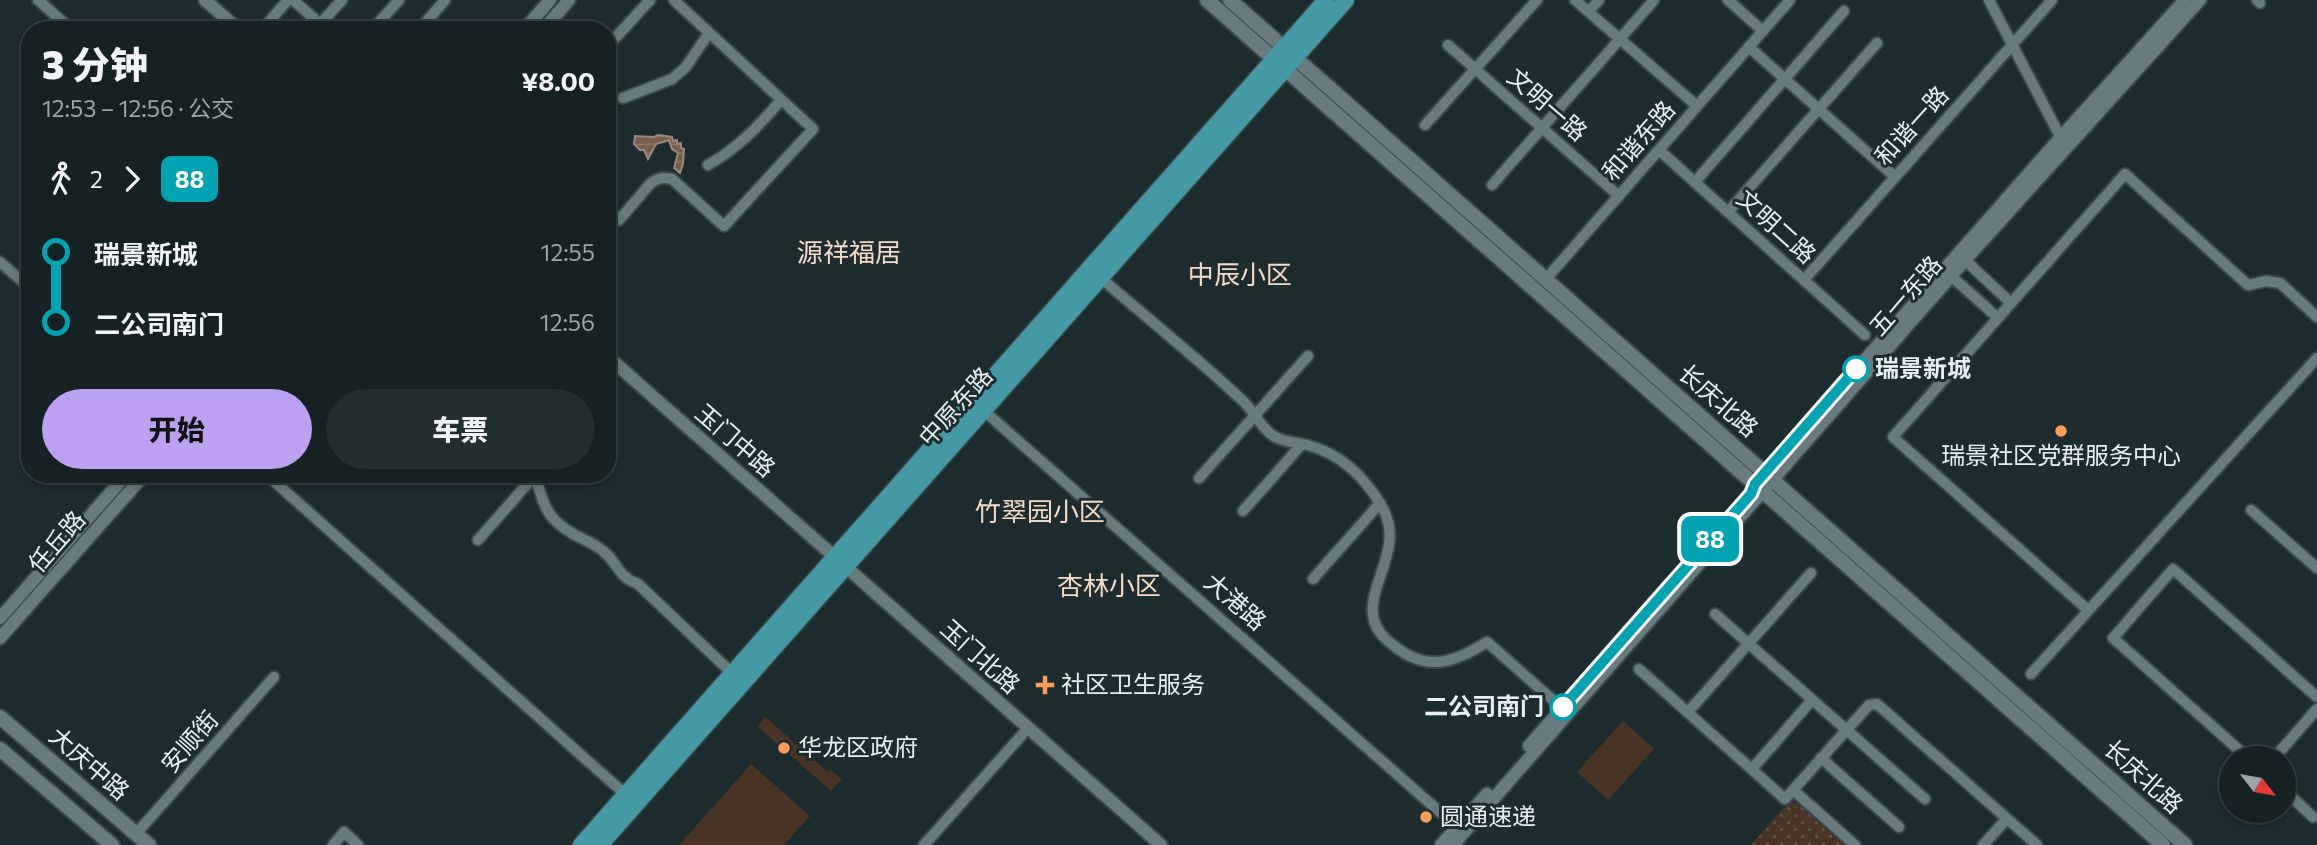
<!DOCTYPE html>
<html lang="zh">
<head>
<meta charset="utf-8">
<style>
	:root { --surface:#152123; --page:#222e30; --text:#f1f3f6; --muted:#9da3a6; --line:#343e41; --accent:#bca0f2 }
	body { margin:0; font-family:Commissioner,"Noto Sans SC",sans-serif; background:var(--page); color:var(--text); height:100vh; display:flex; flex-direction:column; font-size:26px; white-space:nowrap }
	* { box-sizing:border-box; margin:0 }
	p { font-size:23px; color:var(--muted) }
	.icon { flex:none; width:38px; height:38px; fill:none; stroke:currentColor; stroke-width:2; stroke-linecap:round; stroke-linejoin:round }
	.map { position:relative; flex:1; overflow:hidden }
	.side { position:absolute; left:21px; top:21px; width:595px; height:462px; display:flex; flex-direction:column; background:var(--surface); border-radius:28px; box-shadow:0 4px 10px #0003,0 0 0 2px var(--line) }
	.side>* { flex:none }
	.badge { padding:0 14px; border-radius:10px; font-size:24px; line-height:46px }
	.needle { width:46px; rotate:121deg }
	.controls { position:absolute; left:2219px; top:746px; display:grid; gap:14px }
	.controls a { display:grid; place-items:center; width:77px; height:77px; border-radius:50%; background:var(--surface); box-shadow:0 4px 10px #0003,0 0 0 2px var(--line); font-size:35px }
	.map>.badge { position:absolute; translate:-50% -50%; box-shadow:0 0 0 4px #fff }
	.legs { display:flex; align-items:center; gap:10px; height:77px; padding:0 21px; font-size:23px }
	.legs p { margin-inline-start:auto }
	.overview { display:flex; align-items:center; justify-content:space-between; height:119px; padding:0 21px }
	h1 { font-size:38px; font-weight:800; line-height:52px }
	.button { display:flex; gap:14px; margin-top:auto; padding:14px 21px }
	.button a { flex:1; height:80px; border-radius:42px; background:var(--accent); color:#111; font-size:28px; font-weight:800; line-height:80px; text-align:center }
	.button a+a { background:var(--page); color:var(--text) }
	ul { padding:0 21px; list-style:none }
	li { display:flex; align-items:center; gap:24px; height:70px; font-size:26px }
	li i { display:grid; place-items:center; width:10px; height:100%; margin:0 9px; background:currentColor }
	li i::after { content:''; width:18px; height:18px; margin:-9px; border:5px solid; border-radius:50%; background:var(--surface) }
	li p { margin-inline-start:auto }
	li:first-child i { background:linear-gradient(#0000 50%,currentColor 0) }
	li:last-child i { background:linear-gradient(currentColor 50%,#0000 0) }
	.map>svg:first-child { display:block }
	.grass { fill:#4a3425 }
	.park { fill:url(#park-dots) }
	.water { fill:url(#water-rules); stroke:#9a887c; stroke-width:2 }
	.lines { fill:none; stroke-linecap:round; stroke-linejoin:round }
	.minor-casing { stroke:#3b494c; stroke-width:14 }
	.tertiary-casing { stroke:#3b494c; stroke-width:16 }
	.secondary-casing { stroke:#3b494c; stroke-width:18 }
	.primary-casing { stroke:#3b494c; stroke-width:19 }
	.minor { stroke:#677a7e; stroke-width:10 }
	.tertiary { stroke:#677a7e; stroke-width:12 }
	.secondary { stroke:#677a7e; stroke-width:14 }
	.primary { stroke:#4599a7; stroke-width:16 }
	.line-1-casing { stroke:#fff; stroke-width:16 }
	.line-1 { stroke:#00a3b4; stroke-width:10 }
	.stop-1-dot { fill:#fff; stroke:#00a3b4; stroke-width:3.5 }
	.poi-dot { fill:#fd9c56; stroke:#1c2c2f; stroke-width:2.5 }
	.labels { text-anchor:middle; stroke-width:6; stroke-linejoin:round; paint-order:stroke }
	.street-label { font-size:24px; fill:#e6f0f2; stroke:#1c2c2f }
	.stop-label { font-size:24px; font-weight:bold; fill:#e6f0f2; stroke:#1c2c2f; text-anchor:start }
	.poi-label { font-size:24px; fill:#e6f0f2; stroke:#1c2c2f; text-anchor:start }
	.neighbourhood-label { font-size:26px; fill:#f6dac7; stroke:#1c2c2f }
</style>
</head>
<body>
<div class="map">
<svg width="2317" height="845" viewBox="0 0 2317 845">
	<defs>
		<pattern id="park-dots" width="8" height="8" patternUnits="userSpaceOnUse" patternTransform="scale(1.75)"><rect width="8" height="8" fill="#4a3425"/><path d="M2 2h.1M6 6h.1" fill="none" stroke="#645245" stroke-width="1.8" stroke-linecap="round"/></pattern>
		<pattern id="water-rules" width="6" height="5" patternUnits="userSpaceOnUse" patternTransform="scale(1.75)"><rect width="6" height="5" fill="#795c4a"/><path d="M0 2.5h6" fill="none" stroke="#8c7465"/></pattern>
	</defs>
	<rect width="100%" height="100%" fill="#1c2c2f"/>
	<g class="grass">
		<path d="M765 717 828 772 831 770 842 779 831 791 757 726Z"/>
		<path d="M1623 721 1654 749 1608 800 1577 772Z"/>
		<path d="M751 764 810 816 784 845H679Z"/>
	</g>
	<path class="park" d="M1793 802 1799 805 1844 845H1751L1787 804Z"/>
	<path class="water" d="M658 135 672 137 673 141 677 140V144L681 143V148L684 149 683 164 680 173 674 168 678 153 672 149 669 140 656 144 648 159 644 150H640L634 144 635 136 654 137Z"/>
	<g class="lines">
		<g class="minor-casing">
			<g id="minor">
				<path d="M38 0 72 30"/>
				<path d="M293 0 327 30"/>
				<path d="M1575 0 1697 106"/>
				<path d="M1728 0 1763 31"/>
				<path d="M1989 0 2063 142"/>
				<path d="M2257 0 2260 3"/>
				<path d="M1589 11 1599 0"/>
				<path d="M320 24 342 0"/>
				<path d="M262 30 288 0"/>
				<path d="M372 30 399 0"/>
				<path d="M419 30 445 0"/>
				<path d="M1448 45 1619 196"/>
				<path d="M607 47 650 0"/>
				<path d="M1749 47 1895 177"/>
				<path d="M623 98 672 79 685 68 709 33"/>
				<path d="M1425 125 1537 0"/>
				<path d="M1659 150 1865 335"/>
				<path d="M708 165C739 147 758 127 781 100"/>
				<path d="M1695 182 1844 11"/>
				<path d="M1492 185 1654 0"/>
				<path d="M607 209 619 220 651 183C658 178 663 177 672 179L724 226 813 129 674 0"/>
				<path d="M1728 212 1877 43"/>
				<path d="M1965 260 2011 303"/>
				<path d="M0 262 30 288"/>
				<path d="M1951 276 1998 318"/>
				<path d="M1101 278C1147 318 1196 357 1241 399 1253 409 1259 426 1272 435 1282 442 1295 442 1307 445 1342 454 1365 477 1382 507 1411 556 1345 603 1387 640 1423 673 1451 665 1487 642L1562 708"/>
				<path d="M1546 279 1790 0"/>
				<path d="M1804 280 2052 0"/>
				<path d="M983 410 1457 827"/>
				<path d="M266 474 626 795"/>
				<path d="M535 474C543 504 546 519 575 535 585 540 595 544 603 551 619 564 617 576 638 584L732 673"/>
				<path d="M1199 478 1308 356"/>
				<path d="M2251 510 2317 568"/>
				<path d="M1243 511 1302 444"/>
				<path d="M478 540 536 474"/>
				<path d="M1313 579 1380 503"/>
				<path d="M2088 610 1893 437 2125 174 2248 285 2266 281 2280 283 2317 317"/>
				<path d="M1715 614 1925 799"/>
				<path d="M1639 669 1785 799 1869 705 1877 704 2037 845"/>
				<path d="M2031 674 2317 358"/>
				<path d="M1688 712 1811 573"/>
				<path d="M1821 758 1899 827"/>
				<path d="M2248 758 2113 638 2173 569 2317 697"/>
				<path d="M2274 758 2317 709"/>
				<path d="M1752 769 1812 700"/>
				<path d="M1793 790 1855 845"/>
				<path d="M2284 790 2313 817"/>
				<path d="M136 834 274 677"/>
				<path d="M333 845 344 832 358 845"/>
				<path d="M924 845 1028 728"/>
				<path d="M1983 845 2007 819"/>
			</g>
		</g>
		<g class="tertiary-casing">
			<g id="tertiary">
				<path d="M205 0 239 30"/>
				<path d="M524 30 550 0"/>
				<path d="M543 30 569 0"/>
				<path d="M607 356 1161 845"/>
				<path d="M1760 479 2061 137 2185 0"/>
				<path d="M0 618 127 474"/>
				<path d="M0 638 145 474"/>
				<path d="M1529 746 1671 583"/>
				<path d="M1441 845 1487 794"/>
				<path d="M1453 845 1965 260 2200 0"/>
			</g>
		</g>
		<g class="secondary-casing">
			<g id="secondary">
				<path d="M1207 0 2163 845"/>
				<path d="M1230 0 2185 845"/>
				<path d="M0 717 149 845"/>
				<path d="M0 749 112 845"/>
			</g>
		</g>
		<g class="primary-casing">
			<g id="primary">
				<path d="M581 845 1326 0"/>
				<path d="M600 845 1346 0"/>
			</g>
		</g>
		<use href="#minor" class="minor"/>
		<use href="#tertiary" class="tertiary"/>
		<use href="#secondary" class="secondary"/>
		<use href="#primary" class="primary"/>
	</g>
	<g class="lines">
		<g class="line-1-casing">
			<path id="line-1" d="M1563 707 1751 494 1755 484 1856 369"/>
		</g>
		<use href="#line-1" class="line-1"/>
	</g>
	<g class="stop-1-dot">
		<circle cx="1856" cy="369" r="12"/>
		<circle cx="1563" cy="707" r="12"/>
	</g>
	<g class="poi-dot">
		<circle cx="2061" cy="431" r="7"/>
		<path d="M1041.5 674.5h7v7h7v7h-7v7h-7v-7h-7v-7h7z"/>
		<circle cx="784" cy="748" r="7"/>
		<circle cx="1426" cy="817" r="7"/>
	</g>
	<g class="labels">
		<g class="street-label">
			<text transform="translate(1547 105) rotate(41)" y="8">文明一路</text>
			<text transform="translate(1912 126) rotate(-48)" y="8">和谐一路</text>
			<text transform="translate(1639 141) rotate(-49)" y="8">和谐东路</text>
			<text transform="translate(1776 227) rotate(42)" y="8">文明二路</text>
			<text transform="translate(1906 296) rotate(-49)" y="8">五一东路</text>
			<text transform="translate(1718 401) rotate(41)" y="8">长庆北路</text>
			<text transform="translate(956 407) rotate(-48)" y="8">中原东路</text>
			<text transform="translate(735 441) rotate(41)" y="8">玉门中路</text>
			<text transform="translate(57 542) rotate(-49)" y="8">任丘路</text>
			<text transform="translate(1235 602) rotate(41)" y="8">大港路</text>
			<text transform="translate(980 657) rotate(42)" y="8">玉门北路</text>
			<text transform="translate(190 742) rotate(-49)" y="8">安顺街</text>
			<text transform="translate(89 764) rotate(41)" y="8">大庆中路</text>
			<text transform="translate(2143 777) rotate(42)" y="8">长庆北路</text>
		</g>
		<g class="stop-label">
			<text x="1875" y="377">瑞景新城</text>
			<text x="1544" y="715" text-anchor="end">二公司南门</text>
		</g>
		<g class="poi-label">
			<text x="2061" y="464" text-anchor="middle">瑞景社区党群服务中心</text>
			<text x="1061" y="693">社区卫生服务</text>
			<text x="798" y="756">华龙区政府</text>
			<text x="1440" y="825">圆通速递</text>
		</g>
		<g class="neighbourhood-label">
			<text x="849" y="262">源祥福居</text>
			<text x="1240" y="284">中辰小区</text>
			<text x="1040" y="521">竹翠园小区</text>
			<text x="1109" y="595">杏林小区</text>
		</g>
	</g>
</svg>
<div class="controls">
<a><svg class="needle" viewBox="-14 -14 28 28"><path d="M0-13l5 13h-10z" fill="#e53935"/><path d="M0 13l5-13h-10z" fill="#9da3a6"/></svg></a>
</div>
<b class="badge" style="left:1710px;top:539px;background:#00a3b4;color:#fff">88</b>
<section class="side">
<div class="overview"><div><h1>3 分钟</h1><p>12:53 – 12:56 · 公交</p></div><b>¥8.00</b></div>
<div class="legs"><svg class="icon" aria-label="walk" viewBox="0 0 24 24"><circle cx="13" cy="4" r="2"/><path d="M13 8l-2 6 4 7M11 14l-3 7M7 12l3-4h3l4 4"/></svg>2<svg class="icon" aria-label="forward" viewBox="0 0 24 24"><path d="M9 5l7 7-7 7"/></svg><b class="badge" style="background:#00a3b4;color:#fff">88</b></div>
<ul>
<li><i style="color:#00a3b4"></i><b>瑞景新城</b><p>12:55</p></li>
<li><i style="color:#00a3b4"></i><b>二公司南门</b><p>12:56</p></li>
</ul>
<div class="button"><a>开始</a><a>车票</a></div>
</section>
</div>
</body>
</html>
